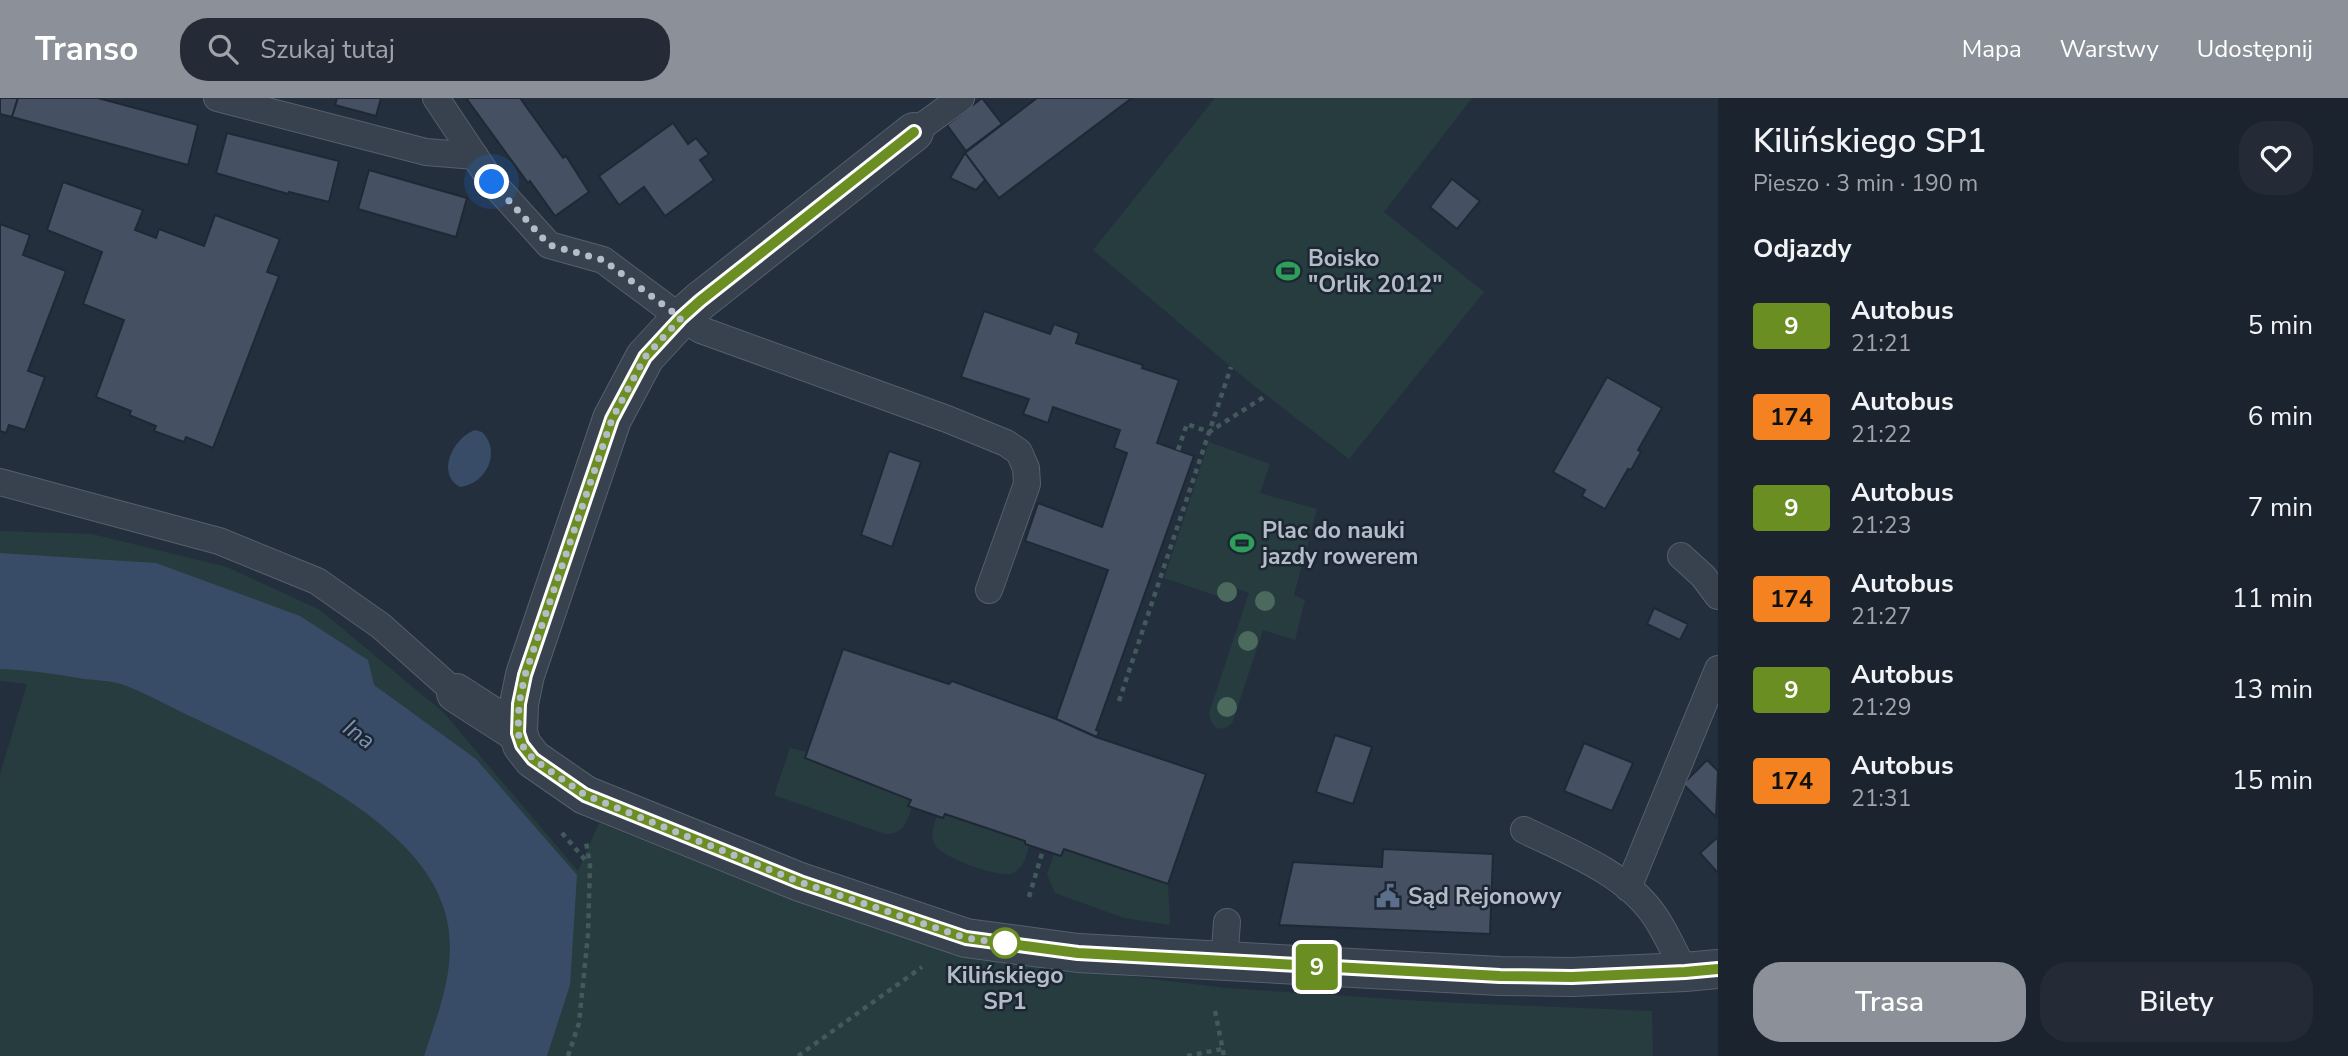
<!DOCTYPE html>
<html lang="pl">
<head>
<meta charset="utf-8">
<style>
	:root { --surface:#1b232e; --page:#242b36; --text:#f1f3f6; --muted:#a0a4aa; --accent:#8c9099 }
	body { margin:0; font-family:"Nunito Sans",sans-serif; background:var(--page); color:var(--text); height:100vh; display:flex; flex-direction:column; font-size:26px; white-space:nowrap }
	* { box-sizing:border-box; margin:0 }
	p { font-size:23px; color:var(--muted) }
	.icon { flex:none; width:38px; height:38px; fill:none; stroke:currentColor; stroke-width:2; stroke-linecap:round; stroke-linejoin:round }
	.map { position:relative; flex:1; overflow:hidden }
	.drawer { display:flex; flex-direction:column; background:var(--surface); width:630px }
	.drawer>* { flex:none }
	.badge { padding:0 14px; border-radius:5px; font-size:24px; line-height:46px }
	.you { position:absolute; width:35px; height:35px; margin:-18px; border:5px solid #fff; border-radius:50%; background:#1a73e8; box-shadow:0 0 0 10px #1a73e833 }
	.map>.badge { position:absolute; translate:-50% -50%; box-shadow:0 0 0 4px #fff }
	h2 { padding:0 35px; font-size:26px; line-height:63px }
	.round { display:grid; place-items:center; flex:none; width:74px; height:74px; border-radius:28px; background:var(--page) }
	.headline { display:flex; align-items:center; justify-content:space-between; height:119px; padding:0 35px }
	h1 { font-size:33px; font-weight:600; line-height:52px }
	.cta { display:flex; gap:14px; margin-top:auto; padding:14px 35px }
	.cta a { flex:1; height:80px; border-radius:28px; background:var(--accent); color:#fff; font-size:28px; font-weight:600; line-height:80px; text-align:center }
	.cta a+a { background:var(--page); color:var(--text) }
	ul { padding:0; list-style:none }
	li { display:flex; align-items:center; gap:21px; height:91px; padding:0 35px }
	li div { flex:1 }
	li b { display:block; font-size:26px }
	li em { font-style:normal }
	li .badge { min-width:77px; font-weight:700; text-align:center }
	header { display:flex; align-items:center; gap:42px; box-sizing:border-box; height:98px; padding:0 35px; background:var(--accent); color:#fff }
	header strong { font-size:33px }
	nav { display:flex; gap:38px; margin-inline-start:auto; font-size:24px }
	.search { width:490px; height:63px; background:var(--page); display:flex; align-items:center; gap:18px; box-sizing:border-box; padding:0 24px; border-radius:28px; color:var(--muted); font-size:26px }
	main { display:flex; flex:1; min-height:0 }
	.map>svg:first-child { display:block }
	.green { fill:#263c3f }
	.water { fill:#394c67 }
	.building { fill:#455162; stroke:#1f2835; stroke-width:2 }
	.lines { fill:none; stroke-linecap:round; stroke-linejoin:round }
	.service-casing { stroke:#565f6c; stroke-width:28 }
	.minor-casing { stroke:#565f6c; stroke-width:40 }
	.path { stroke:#44595c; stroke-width:4.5; stroke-dasharray:5 5; stroke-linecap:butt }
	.service { stroke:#38414e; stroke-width:26 }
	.minor { stroke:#38414e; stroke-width:38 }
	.tree { fill:#4b6a5d }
	.line-casing { stroke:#fff; stroke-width:16 }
	.line { stroke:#6b8e23; stroke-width:10 }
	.walk { stroke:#b4bcc9; stroke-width:7; stroke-dasharray:0 12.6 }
	.stop-dot { fill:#fff; stroke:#6b8e23; stroke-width:3.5 }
	.labels { text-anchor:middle; stroke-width:5; stroke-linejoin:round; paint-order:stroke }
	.poi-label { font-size:23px; font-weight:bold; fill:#b4bcc9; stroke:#1d2633; text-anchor:start }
	.stop-label { font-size:23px; font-weight:bold; fill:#b4bcc9; stroke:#1d2633 }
	.water-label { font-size:24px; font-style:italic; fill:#7c92b1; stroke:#1d2633 }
</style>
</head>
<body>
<header>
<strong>Transo</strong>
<div class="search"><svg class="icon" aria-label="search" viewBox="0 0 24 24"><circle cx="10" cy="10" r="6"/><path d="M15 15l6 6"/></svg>Szukaj tutaj</div>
<nav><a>Mapa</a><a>Warstwy</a><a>Udostępnij</a></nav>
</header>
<main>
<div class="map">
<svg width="1718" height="958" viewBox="0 0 1718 958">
	<rect width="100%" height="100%" fill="#242f3e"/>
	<g class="green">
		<path d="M1215 0H1472L1384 114 1484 194 1349 361 1248 283 1093 152Z"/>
		<path d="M1209 344 1270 366 1260 395 1317 411 1294 497 1305 502 1295 542 1263 532 1233 623C1223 637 1210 631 1209 615L1249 495 1222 485 1217 498 1164 480Z"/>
		<path d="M0 433 92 436 227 469 320 512 443 614 578 773 599 725 784 798 1113 876 1226 890 1438 904 1652 913 1653 958H0V676L27 586 0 583Z"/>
		<path d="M790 650 808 654 911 702 908 708 912 709C907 725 903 736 885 736L774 697Z"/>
		<path d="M945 716 1025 743V746L1029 748C1026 758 1024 770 1013 775 1000 781 939 759 934 745 930 736 934 727 937 718L943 720Z"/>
		<path d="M1064 751 1168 786 1170 827 1124 820 1055 795 1047 776 1054 756 1061 758Z"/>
	</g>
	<g class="water">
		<path d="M475 332 482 334C502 354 486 386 460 389 435 375 454 339 475 332Z"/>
		<path d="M0 455 156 465 300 518 368 562 374 587 476 661 577 777 570 887 547 958H424C440 909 461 860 443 808 415 721 272 657 194 620 170 609 146 595 121 586 110 583 96 582 85 581 56 576 29 572 0 571Z"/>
	</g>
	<g class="building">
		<path d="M0 0H18L12 19 0 16Z"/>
		<path d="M18 0H98L198 27 188 67 12 19Z"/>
		<path d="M337 0H381L376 18 335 7Z"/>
		<path d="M466 0H520L563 60 566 58 589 94 555 118 530 83 528 85Z"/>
		<path d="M982 0 1002 26 966 53 947 27Z"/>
		<path d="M1037 0H1132L999 100 965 55Z"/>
		<path d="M673 25 688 46 696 40 709 56 700 62 714 82 665 118 644 89 619 107 599 78Z"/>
		<path d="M227 35 339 63 329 104 289 94 288 96 216 75Z"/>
		<path d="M965 55 985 82 976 92 950 80Z"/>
		<path d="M369 72 467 100 456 139 358 111Z"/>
		<path d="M1452 81 1480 103 1457 131 1430 109Z"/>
		<path d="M63 84 143 112 135 132 156 140 159 131 204 148 215 117 280 141 267 174 279 178 213 350 186 339 184 344 154 333 156 328 129 317 131 313 96 299 124 222 83 206 102 154 47 132Z"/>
		<path d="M0 126 30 137 23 157 66 173 28 273 45 279 25 332 9 327 6 335 0 333Z"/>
		<path d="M984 213 1050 236 1054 226 1079 235 1076 245 1143 267 1142 270 1179 282 1157 345 1194 358 1096 632 1099 633 1097 639 1056 621 1108 472 1025 443 1038 405 1102 429 1127 355 1114 350 1120 332 1053 309 1048 325 1023 316 1029 301 961 279Z"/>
		<path d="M1607 279 1662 310 1638 352 1641 354 1631 372 1628 371 1605 411 1582 398 1585 392 1553 374Z"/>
		<path d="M889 353 921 364 892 449 861 437Z"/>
		<path d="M1654 510 1688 526 1680 542 1647 526Z"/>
		<path d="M843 551 949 586 952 583 1056 621 1096 639 1206 676 1168 786 1064 751 1061 758 1025 746V743L945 716 943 720 937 718 908 708 911 702 805 660Z"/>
		<path d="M1335 637 1372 649 1353 706 1316 694Z"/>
		<path d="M1584 645 1633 665 1612 713 1564 693Z"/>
		<path d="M1707 662 1718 673 1716 719 1683 686Z"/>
		<path d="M1718 739V775L1700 755Z"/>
		<path d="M1383 751 1493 756 1490 836 1279 827 1293 764 1382 769Z"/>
	</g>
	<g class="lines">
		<g class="service-casing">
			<g id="service">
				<path d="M217 0 426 54 475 58"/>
				<path d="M436 0 492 84 549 147 603 162 681 220 701 232 947 321 1006 345 1019 354 1026 370 1027 386 989 492"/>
				<path d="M914 34 961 0"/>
				<path d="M0 384 219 443 317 483 381 528 456 595"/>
				<path d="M1681 458 1703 478 1718 498"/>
				<path d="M1524 732C1569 754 1624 774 1654 817 1666 834 1675 856 1685 874"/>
				<path d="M1628 790 1718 571"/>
				<path d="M1224 864 1227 824"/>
			</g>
		</g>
		<g class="minor-casing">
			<g id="minor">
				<path d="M456 595 518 635 522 647 533 661 585 697 800 784 966 840 1078 855 1500 878 1572 879 1685 874 1718 871"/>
				<path d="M518 635 519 606 525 577 612 321 645 259 681 220 700 203 914 34"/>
			</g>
		</g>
		<g class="path">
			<path d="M1178 352 1187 326 1209 334 1267 297"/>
			<path d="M1119 603 1231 269"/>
			<path d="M562 735 588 765"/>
			<path d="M1029 799 1043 752"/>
			<path d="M1215 913 1224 958"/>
			<path d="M568 958 579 925 588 836 590 767 586 744"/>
			<path d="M798 958 922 869"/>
			<path d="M1187 958 1222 951"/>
		</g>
		<use href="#service" class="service"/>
		<use href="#minor" class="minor"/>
	</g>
	<g class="tree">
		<circle cx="1227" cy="494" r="10"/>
		<circle cx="1265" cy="503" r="10"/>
		<circle cx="1248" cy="543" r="10"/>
		<circle cx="1227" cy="609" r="10"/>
	</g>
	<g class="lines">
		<g class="line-casing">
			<path id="line" d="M914 34 700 203 681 220 645 259 612 321 525 577 519 606 518 635 522 647 533 661 585 697 800 784 966 840 1078 855 1500 878 1572 879 1685 874 1718 871"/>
		</g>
		<use href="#line" class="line"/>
		<path class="walk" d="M492 84 549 147 603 162 681 220 645 259 612 321 525 577 519 606 518 635 522 647 533 661 585 697 800 784 966 840 1011 846 1005 845"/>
	</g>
	<defs>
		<g id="stadium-bare" transform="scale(1.89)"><path d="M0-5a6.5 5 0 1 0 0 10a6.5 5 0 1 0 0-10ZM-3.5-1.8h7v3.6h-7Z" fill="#2e9e5b" stroke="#1d2633" stroke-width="2.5" paint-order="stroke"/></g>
		<g id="civic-bare" transform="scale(1.89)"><path d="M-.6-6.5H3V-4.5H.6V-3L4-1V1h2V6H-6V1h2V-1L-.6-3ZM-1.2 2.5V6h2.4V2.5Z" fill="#5c6f8a" stroke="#1d2633" stroke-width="2.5" paint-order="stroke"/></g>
	</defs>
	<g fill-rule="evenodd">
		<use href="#stadium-bare" x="1288" y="173"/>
		<use href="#stadium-bare" x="1242" y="445"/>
		<use href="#civic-bare" x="1388" y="798"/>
	</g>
	<circle class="stop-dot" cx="1005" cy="845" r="14"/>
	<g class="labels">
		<g class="poi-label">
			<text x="1308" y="168">Boisko<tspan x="1308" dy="26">"Orlik 2012"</tspan></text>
			<text x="1262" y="440">Plac do nauki<tspan x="1262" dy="26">jazdy rowerem</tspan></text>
			<text x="1408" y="806">Sąd Rejonowy</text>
		</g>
		<g class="stop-label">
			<text x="1005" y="885">Kilińskiego<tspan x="1005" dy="26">SP1</tspan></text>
		</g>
		<g class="water-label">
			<text transform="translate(359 636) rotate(36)" y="8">Ina</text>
		</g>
	</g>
</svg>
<div class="you" style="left:492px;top:84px"></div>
<b class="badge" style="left:1317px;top:869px;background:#6b8e23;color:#fff">9</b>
</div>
<section class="drawer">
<div class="headline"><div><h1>Kilińskiego SP1</h1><p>Pieszo · 3 min · 190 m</p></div><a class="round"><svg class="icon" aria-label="heart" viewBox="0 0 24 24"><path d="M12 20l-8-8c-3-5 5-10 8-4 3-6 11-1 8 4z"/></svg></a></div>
<h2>Odjazdy</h2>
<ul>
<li><span class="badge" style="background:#6b8e23;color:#fff">9</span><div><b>Autobus</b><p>21:21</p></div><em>5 min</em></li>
<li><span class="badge" style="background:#f58220;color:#111">174</span><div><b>Autobus</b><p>21:22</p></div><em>6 min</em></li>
<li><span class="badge" style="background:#6b8e23;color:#fff">9</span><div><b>Autobus</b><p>21:23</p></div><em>7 min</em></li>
<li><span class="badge" style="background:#f58220;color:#111">174</span><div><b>Autobus</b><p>21:27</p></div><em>11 min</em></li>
<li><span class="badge" style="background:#6b8e23;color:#fff">9</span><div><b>Autobus</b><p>21:29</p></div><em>13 min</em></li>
<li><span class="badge" style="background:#f58220;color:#111">174</span><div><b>Autobus</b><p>21:31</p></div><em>15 min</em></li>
</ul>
<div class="cta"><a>Trasa</a><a>Bilety</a></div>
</section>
</main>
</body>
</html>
